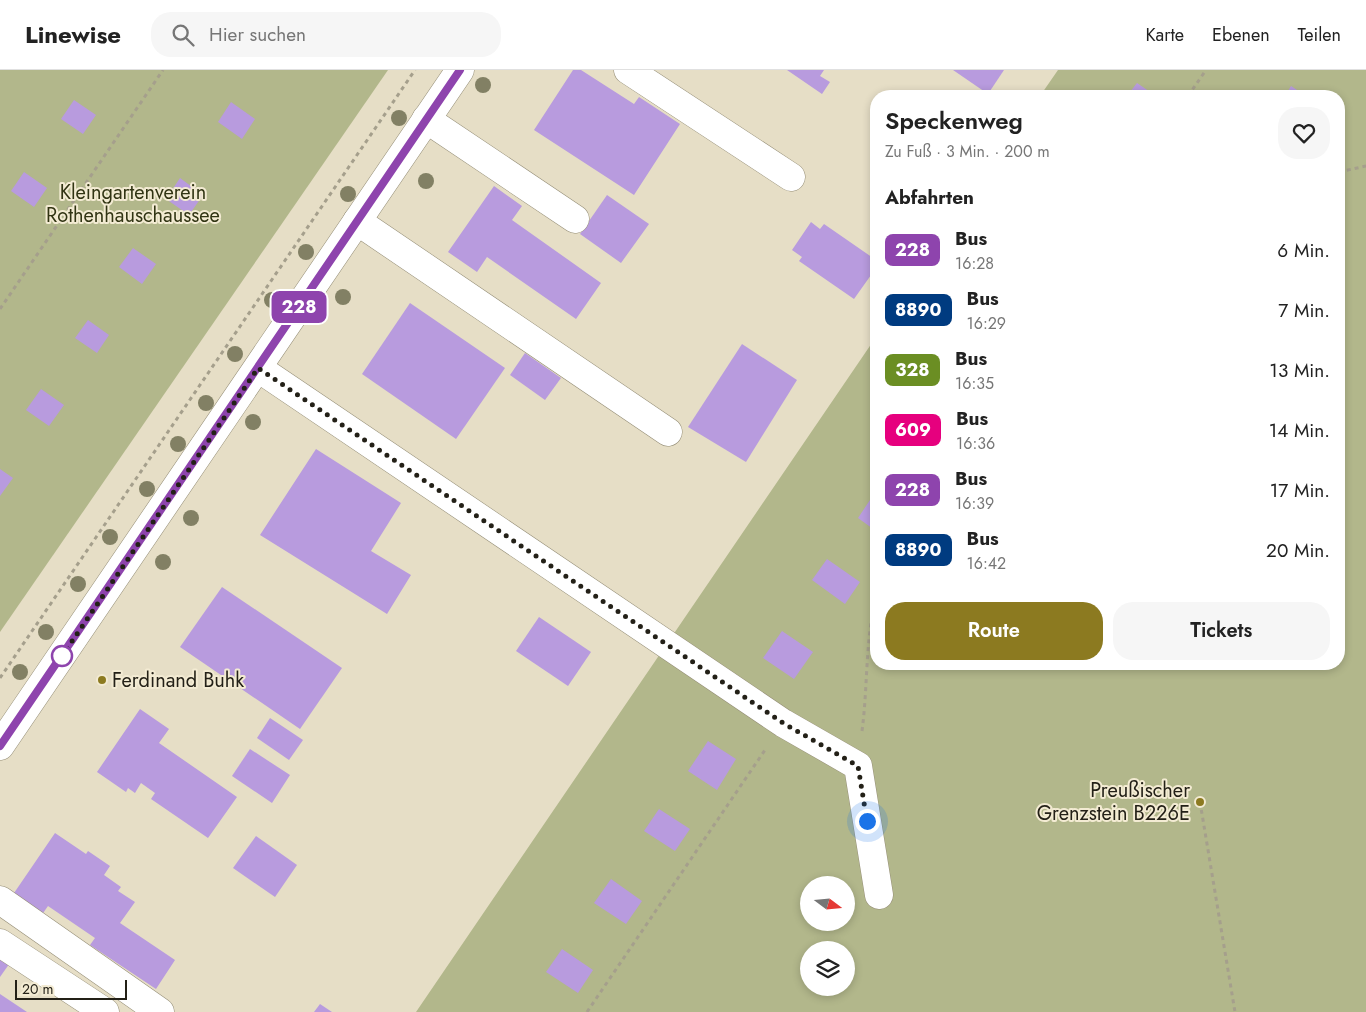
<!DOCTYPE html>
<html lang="de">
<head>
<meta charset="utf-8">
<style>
	:root { --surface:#fff; --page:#f6f6f6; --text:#222; --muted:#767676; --line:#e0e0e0; --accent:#8c7a20 }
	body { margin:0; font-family:Jost,sans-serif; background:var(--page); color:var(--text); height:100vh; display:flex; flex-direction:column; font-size:19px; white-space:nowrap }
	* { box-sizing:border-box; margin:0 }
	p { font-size:16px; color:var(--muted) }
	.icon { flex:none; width:28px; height:28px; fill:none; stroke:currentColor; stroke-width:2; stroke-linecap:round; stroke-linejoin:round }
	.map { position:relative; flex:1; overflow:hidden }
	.details { position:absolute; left:870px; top:20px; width:475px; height:580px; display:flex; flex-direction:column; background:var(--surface); border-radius:20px; box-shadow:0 2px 8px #0003 }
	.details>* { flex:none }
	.badge { padding:0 10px; border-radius:8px; font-size:18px; line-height:32px }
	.needle { width:32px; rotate:106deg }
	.tools { position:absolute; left:800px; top:806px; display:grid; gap:10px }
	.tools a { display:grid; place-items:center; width:55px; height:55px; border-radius:50%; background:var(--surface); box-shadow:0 2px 8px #0003; font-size:25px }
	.scale { position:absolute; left:15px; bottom:12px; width:112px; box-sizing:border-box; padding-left:5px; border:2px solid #232017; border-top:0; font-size:14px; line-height:18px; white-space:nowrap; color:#232017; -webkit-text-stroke:4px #f3ebd3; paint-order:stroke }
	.you { position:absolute; width:25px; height:25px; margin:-12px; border:4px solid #fff; border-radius:50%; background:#1a73e8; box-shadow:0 0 0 8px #1a73e833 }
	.map>.badge { position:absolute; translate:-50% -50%; box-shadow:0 0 0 2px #fff }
	h2 { padding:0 15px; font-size:19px; line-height:45px }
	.round { display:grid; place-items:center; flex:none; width:52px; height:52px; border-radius:20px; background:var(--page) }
	.headline { display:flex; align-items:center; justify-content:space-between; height:85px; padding:0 15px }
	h1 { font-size:24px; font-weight:600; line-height:38px }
	.cta { display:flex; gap:10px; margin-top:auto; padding:10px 15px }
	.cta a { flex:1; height:58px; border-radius:20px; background:var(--accent); color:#fff; font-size:20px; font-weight:600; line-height:58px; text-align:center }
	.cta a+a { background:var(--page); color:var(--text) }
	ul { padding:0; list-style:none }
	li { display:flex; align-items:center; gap:15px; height:60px; padding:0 15px }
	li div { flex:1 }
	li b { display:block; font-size:19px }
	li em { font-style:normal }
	li .badge { min-width:55px; font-weight:700; text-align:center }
	header { display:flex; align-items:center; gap:30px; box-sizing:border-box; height:70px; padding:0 25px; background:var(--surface); border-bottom:1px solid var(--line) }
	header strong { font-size:24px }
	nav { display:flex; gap:28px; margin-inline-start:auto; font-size:18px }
	.search { width:350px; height:45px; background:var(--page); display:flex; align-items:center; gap:12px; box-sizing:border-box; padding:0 18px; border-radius:20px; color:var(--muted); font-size:19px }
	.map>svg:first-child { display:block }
	.green { fill:#b2b78b; fill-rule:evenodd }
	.building { fill:#b89bde }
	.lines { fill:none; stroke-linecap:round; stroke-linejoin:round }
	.minor-casing { stroke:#958e77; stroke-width:29 }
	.major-casing { stroke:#958e77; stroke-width:29 }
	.path { stroke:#a59f8c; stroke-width:3; stroke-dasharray:4 4; stroke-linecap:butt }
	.minor { stroke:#fff; stroke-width:28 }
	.major { stroke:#fff; stroke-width:28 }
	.tree { fill:#828064 }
	.line-casing { stroke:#fff; stroke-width:11 }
	.line { stroke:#8e44ad; stroke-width:8 }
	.walk { stroke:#232017; stroke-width:5; stroke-dasharray:0 9 }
	.stop-dot { fill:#fff; stroke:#8e44ad; stroke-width:2.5 }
	.poi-dot { fill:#8c7a20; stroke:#f3ebd3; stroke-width:2 }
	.labels { text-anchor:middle; stroke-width:4; stroke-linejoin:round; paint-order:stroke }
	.park-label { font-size:20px; fill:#313413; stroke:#f3ebd3 }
	.poi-label { font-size:20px; fill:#232017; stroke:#f3ebd3; text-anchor:start }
</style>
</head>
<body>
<header>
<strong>Linewise</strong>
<div class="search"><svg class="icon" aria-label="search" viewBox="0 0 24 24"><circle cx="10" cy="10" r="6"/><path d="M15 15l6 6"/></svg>Hier suchen</div>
<nav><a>Karte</a><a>Ebenen</a><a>Teilen</a></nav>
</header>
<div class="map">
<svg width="1366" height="942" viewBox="0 0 1366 942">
	<rect width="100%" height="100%" fill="#e6dec6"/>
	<g class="green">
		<path d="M0 0H388L0 562Z"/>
		<path d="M1058 0H1366V942H416L876 267V594H1339V26H1040ZM809 815H846V852H809ZM809 880H846V918H809Z"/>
	</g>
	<g class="building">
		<path d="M573 0H581L634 34 639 27 680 54 634 125 534 60Z"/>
		<path d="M787 0H824L820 6 830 12 822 24Z"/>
		<path d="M953 0H1004L988 24Z"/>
		<path d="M1137 13 1156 26H1127Z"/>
		<path d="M1291 16 1306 26H1285Z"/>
		<path d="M74 30 96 45 83 64 61 49Z"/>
		<path d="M231 32 255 49 242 69 218 52Z"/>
		<path d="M24 102 47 118 34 137 11 121Z"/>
		<path d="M180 108 203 125 189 145 166 129Z"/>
		<path d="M494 116 522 136 512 150 601 213 576 249 487 187 477 202 448 182Z"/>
		<path d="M607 125 649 154 621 193 580 164Z"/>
		<path d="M811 152 820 159 824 154 876 190V198L854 229 799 191 802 187 792 180Z"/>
		<path d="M133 178 156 194 142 214 119 197Z"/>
		<path d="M410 233 505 298 456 369 362 304Z"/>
		<path d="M88 250 109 265 97 283 75 268Z"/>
		<path d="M742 274 797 310 746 392 688 357Z"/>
		<path d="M525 283 561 308 545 330 510 305Z"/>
		<path d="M41 319 64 335 49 356 26 340Z"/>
		<path d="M316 379 401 433 371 481 411 505 387 544 260 465Z"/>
		<path d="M0 399 13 408 0 426Z"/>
		<path d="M876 421V461L858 448Z"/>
		<path d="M827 489 860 512 845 534 812 510Z"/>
		<path d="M222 517 342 598 300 659 180 577Z"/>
		<path d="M539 547 591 582 568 616 516 581Z"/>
		<path d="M782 561 813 582 794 609 763 588Z"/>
		<path d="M140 639 169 659 159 673 237 727 208 768 151 729 155 723 141 713 135 723 128 718 126 722 97 702Z"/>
		<path d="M270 648 303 670 289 690 257 668Z"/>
		<path d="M708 671 736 689 717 720 688 701Z"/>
		<path d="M250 679 290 705 272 733 232 706Z"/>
		<path d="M659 739 690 759 675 781 644 761Z"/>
		<path d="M55 763 86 784 88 781 110 796 104 805 121 817 118 821 135 832 120 853 175 890 156 919 90 875 95 868 48 836 41 846 12 826Z"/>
		<path d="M256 766 297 795 275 827 233 798Z"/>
		<path d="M611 809 642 831 626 854 594 833Z"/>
		<path d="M562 879 593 900 578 923 546 902Z"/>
		<path d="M0 882 12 890 0 907Z"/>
		<path d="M0 924 27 942H0Z"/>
		<path d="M320 934 332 942H314Z"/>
	</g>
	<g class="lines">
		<g class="minor-casing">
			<g id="minor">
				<path d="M628 0 791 107"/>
				<path d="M426 49 575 149"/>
				<path d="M357 151 668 362"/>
				<path d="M258 298 783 653 858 696 879 825"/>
				<path d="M0 830 160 942"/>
				<path d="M0 873 105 942"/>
			</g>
		</g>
		<g class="major-casing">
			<path id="major" d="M0 676 460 0"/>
		</g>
		<g class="path">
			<path d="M1188 26 1206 0"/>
			<path d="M1339 102 1366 96"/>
			<path d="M0 239 163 0"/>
			<path d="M0 608 415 0"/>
			<path d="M862 661C868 616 865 571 876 527"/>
			<path d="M1200 732 1235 942"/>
			<path d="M587 942 765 680"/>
		</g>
		<use href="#minor" class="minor"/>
		<use href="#major" class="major"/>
	</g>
	<g class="tree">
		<circle cx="483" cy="15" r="8"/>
		<circle cx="399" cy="48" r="8"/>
		<circle cx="426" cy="111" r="8"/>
		<circle cx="348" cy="124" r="8"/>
		<circle cx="306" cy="182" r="8"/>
		<circle cx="343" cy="227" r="8"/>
		<circle cx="272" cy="230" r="8"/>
		<circle cx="235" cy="284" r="8"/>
		<circle cx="206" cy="333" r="8"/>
		<circle cx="253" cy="352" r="8"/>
		<circle cx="178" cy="374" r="8"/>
		<circle cx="147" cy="419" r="8"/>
		<circle cx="191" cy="448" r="8"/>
		<circle cx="110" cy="467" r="8"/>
		<circle cx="163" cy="492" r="8"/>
		<circle cx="78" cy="514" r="8"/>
		<circle cx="46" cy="562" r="8"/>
		<circle cx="20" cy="602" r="8"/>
	</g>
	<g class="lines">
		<g class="line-casing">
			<path id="line" d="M0 676 460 0"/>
		</g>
		<use href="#line" class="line"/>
		<path class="walk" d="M62 586 258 298 783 653 858 696 867 751"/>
	</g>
	<circle class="stop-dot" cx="62" cy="586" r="10"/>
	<g class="poi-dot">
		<circle cx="102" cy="610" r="5"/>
		<circle cx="1200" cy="732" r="5"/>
	</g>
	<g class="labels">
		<g class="park-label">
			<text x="133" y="129">Kleingartenverein<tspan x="133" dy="23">Rothenhauschaussee</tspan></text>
		</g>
		<g class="poi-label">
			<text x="112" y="617">Ferdinand Buhk</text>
			<text x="1190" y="727" text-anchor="end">Preußischer<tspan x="1190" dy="23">Grenzstein B226E</tspan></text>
		</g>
	</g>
</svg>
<div class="tools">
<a><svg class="needle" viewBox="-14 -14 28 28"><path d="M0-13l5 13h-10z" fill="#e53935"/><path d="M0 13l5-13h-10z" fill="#767676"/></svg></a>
<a><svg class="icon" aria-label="layers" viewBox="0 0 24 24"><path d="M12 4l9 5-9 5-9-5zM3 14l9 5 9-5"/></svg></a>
</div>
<div class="scale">20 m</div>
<div class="you" style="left:867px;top:751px"></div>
<b class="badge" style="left:299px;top:237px;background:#8e44ad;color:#fff">228</b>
<section class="details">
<div class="headline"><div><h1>Speckenweg</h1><p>Zu Fuß · 3 Min. · 200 m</p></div><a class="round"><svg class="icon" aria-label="heart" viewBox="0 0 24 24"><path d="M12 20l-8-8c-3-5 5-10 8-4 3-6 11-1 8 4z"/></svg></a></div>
<h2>Abfahrten</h2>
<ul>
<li><span class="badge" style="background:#8e44ad;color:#fff">228</span><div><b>Bus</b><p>16:28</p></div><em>6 Min.</em></li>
<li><span class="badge" style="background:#003b80;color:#fff">8890</span><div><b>Bus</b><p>16:29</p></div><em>7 Min.</em></li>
<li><span class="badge" style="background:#6b8e23;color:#fff">328</span><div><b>Bus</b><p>16:35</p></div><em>13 Min.</em></li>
<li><span class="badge" style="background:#e6007e;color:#fff">609</span><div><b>Bus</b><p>16:36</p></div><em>14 Min.</em></li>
<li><span class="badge" style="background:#8e44ad;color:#fff">228</span><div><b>Bus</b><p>16:39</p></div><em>17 Min.</em></li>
<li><span class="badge" style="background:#003b80;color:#fff">8890</span><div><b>Bus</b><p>16:42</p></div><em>20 Min.</em></li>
</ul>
<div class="cta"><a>Route</a><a>Tickets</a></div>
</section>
</div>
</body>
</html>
